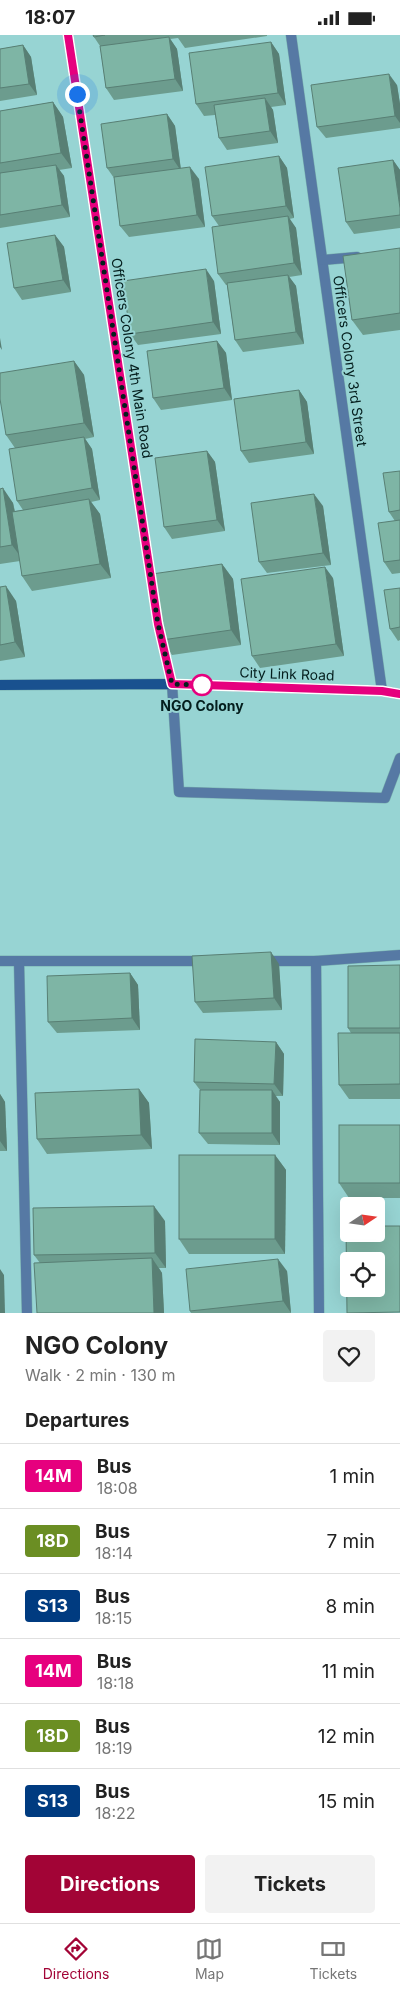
<!DOCTYPE html>
<html lang="en">
<head>
<meta charset="utf-8">
<style>
	:root { --surface:#fff; --page:#f2f2f2; --text:#222; --muted:#767676; --line:#e0e0e0; --accent:#a20436 }
	body { margin:0; font-family:Inter,sans-serif; background:var(--page); color:var(--text); height:100vh; display:flex; flex-direction:column; font-size:19px; white-space:nowrap }
	* { box-sizing:border-box; margin:0 }
	p { font-size:16px; color:var(--muted) }
	.icon { flex:none; width:28px; height:28px; fill:none; stroke:currentColor; stroke-width:2; stroke-linecap:round; stroke-linejoin:round }
	.map { position:relative; height:1278px; overflow:hidden }
	.panel { display:flex; flex-direction:column; background:var(--surface); flex:1 }
	.panel>* { flex:none }
	.badge { padding:0 10px; border-radius:4px; font-size:18px; line-height:32px }
	.needle { width:32px; rotate:77deg }
	.tools { position:absolute; left:340px; top:1162px; display:grid; gap:10px }
	.tools a { display:grid; place-items:center; width:45px; height:45px; border-radius:5px; background:var(--surface); box-shadow:0 5px 20px #0002; font-size:25px }
	.you { position:absolute; width:25px; height:25px; margin:-12px; border:4px solid #fff; border-radius:50%; background:#1a73e8; box-shadow:0 0 0 8px #1a73e833 }
	.map>.badge { position:absolute; translate:-50% -50%; box-shadow:0 0 0 2px #fff }
	h2 { padding:0 25px; font-size:19px; line-height:45px }
	.round { display:grid; place-items:center; flex:none; width:52px; height:52px; border-radius:5px; background:var(--page) }
	.overview { display:flex; align-items:center; justify-content:space-between; height:85px; padding:0 25px }
	h1 { font-size:24px; font-weight:700; line-height:38px }
	.button { display:flex; gap:10px; margin-top:auto; padding:10px 25px }
	.button a { flex:1; height:58px; border-radius:5px; background:var(--accent); color:#fff; font-size:20px; font-weight:700; line-height:58px; text-align:center }
	.button a+a { background:var(--page); color:var(--text) }
	ul { padding:0; list-style:none }
	li { display:flex; align-items:center; gap:15px; height:65px; padding:0 25px; border-top:1px solid var(--line) }
	li div { flex:1 }
	li b { display:block; font-size:19px }
	li em { font-style:normal }
	li .badge { min-width:55px; font-weight:700; text-align:center }
	.status { display:flex; justify-content:space-between; align-items:center; height:35px; padding:0 25px; background:var(--surface); direction:ltr }
	.status svg { height:14px; fill:currentColor }
	.tab-bar { display:flex; justify-content:space-around; align-items:center; height:70px; border-top:1px solid var(--line); background:var(--surface); font-size:14px; color:var(--muted) }
	.tab-bar a { display:grid; justify-items:center; gap:2px }
	.tab-bar .active { color:var(--accent) }
	.map>svg:first-child { display:block }
	.lines { fill:none; stroke-linecap:round; stroke-linejoin:round }
	.lane-casing { stroke:#7ab0af; stroke-width:11 }
	.street-casing { stroke:#7ab0af; stroke-width:11 }
	.secondary-casing { stroke:#7ab0af; stroke-width:11 }
	.lane { stroke:#5679a4; stroke-width:10 }
	.street { stroke:#5679a4; stroke-width:10 }
	.secondary { stroke:#19518f; stroke-width:10 }
	.wall { fill:#6c9c8e }
	.shaded-wall { fill:#587f74 }
	.building { fill:#7eb5a5; stroke:#587f74; fill-rule:evenodd }
	.line-casing { stroke:#fff; stroke-width:11 }
	.line { stroke:#e6007e; stroke-width:8 }
	.walk { stroke:#041e1d; stroke-width:5; stroke-dasharray:0 9 }
	.stop-dot { fill:#fff; stroke:#e6007e; stroke-width:2.5 }
	.labels { text-anchor:middle; stroke-width:4; stroke-linejoin:round; paint-order:stroke }
	.street-label { font-size:14px; fill:#041e1d; stroke:#97d4d3 }
	.stop-label { font-size:14px; font-weight:bold; fill:#041e1d; stroke:#97d4d3 }
</style>
</head>
<body>
<div class="status"><b>18:07</b><svg viewBox="0 0 49 12"><path d="M0 12V9h3v3zM5 12V6h3v6zM10 12V3h3v9zM15 12V0h3v12zM26 1h20v11H26zM47 4h2v5h-2z"/></svg></div>
<div class="map">
<svg width="400" height="1278" viewBox="0 0 400 1278">
	<rect width="100%" height="100%" fill="#97d4d3"/>
	<g class="lines">
		<g class="lane-casing">
			<path id="lane" d="M172 649 179 757 385 763 400 723"/>
		</g>
		<g class="street-casing">
			<g id="street">
				<path d="M68 0 158 589 172 649"/>
				<path d="M291 0 382 656"/>
				<path d="M323 225 357 222"/>
				<path d="M0 926H207"/>
				<path d="M264 926H316L400 920"/>
				<path d="M316 926 319 1278"/>
				<path d="M19 927 27 1278"/>
			</g>
		</g>
		<g class="secondary-casing">
			<path id="secondary" d="M0 650 172 649 382 656 400 659"/>
		</g>
		<use href="#lane" class="lane"/>
		<use href="#street" class="street"/>
		<use href="#secondary" class="secondary"/>
	</g>
	<g class="wall">
		<path d="M93 0H267V1L185 13 178 3 170 4 177 14 183 56 114 65 106 53 100 11 94 2Z"/>
		<path d="M271 7 279 19 286 70 271 72 273 75 278 108 227 115 219 103 215 80 204 81 196 69Z"/>
		<path d="M23 10 31 22 37 60 0 66V14Z"/>
		<path d="M397 50 400 69V93L326 103 317 92Z"/>
		<path d="M53 67 63 82 72 133 59 135 64 141 70 182 0 193V76Z"/>
		<path d="M167 79 175 91 181 134 199 144 205 192 129 202 120 191 114 143 107 133Z"/>
		<path d="M279 121 287 133 294 183 289 184 296 193 302 240 289 242 296 251 304 309 243 317 235 305 227 250H226L218 239 219 191 212 181Z"/>
		<path d="M393 125 400 135V193L354 199 346 187Z"/>
		<path d="M55 200 64 212 71 257 22 265 14 253Z"/>
		<path d="M400 213V295L363 300 352 285Z"/>
		<path d="M214 246 221 299 138 310 130 299Z"/>
		<path d="M217 306 226 318 232 365 161 375 153 363Z"/>
		<path d="M74 326 84 340 94 402 85 404 92 414 100 465 91 467 100 479 111 543 32 556 22 541 20 526 0 529V454L13 468 15 476 23 475 17 466 15 413 6 400Z"/>
		<path d="M299 355 307 367 314 419 249 428 241 416Z"/>
		<path d="M207 416 215 427 225 496 172 504 164 492Z"/>
		<path d="M400 436V538L392 539 384 527 395 486 389 477Z"/>
		<path d="M323 471 331 530 267 538 259 527Z"/>
		<path d="M222 529 233 544 241 610 172 620 162 605Z"/>
		<path d="M333 543 344 621 260 633 252 621Z"/>
		<path d="M0 552 16 566 25 622 0 626Z"/>
		<path d="M400 553V605L398 606 390 594Z"/>
		<path d="M279 929 282 975 203 978 195 967Z"/>
		<path d="M400 930V1064H349L339 1050 351 998 348 993Z"/>
		<path d="M130 938 138 950 140 995 57 998 48 987Z"/>
		<path d="M276 1007 284 1019 283 1061H275L280 1067V1110L208 1109 199 1098 200 1055 194 1047Z"/>
		<path d="M139 1054 149 1068 152 1114 47 1119 37 1104Z"/>
		<path d="M0 1059 5 1067 7 1116H0Z"/>
		<path d="M400 1090V1163H349L339 1148Z"/>
		<path d="M275 1120 286 1135 285 1219H189L179 1204Z"/>
		<path d="M165 1186 166 1233H159L162 1238 164 1278H37L40 1228 34 1220Z"/>
		<path d="M287 1236 291 1278H191L190 1276Z"/>
	</g>
	<g class="shaded-wall">
		<path d="M169 2 177 14 183 56 175 44Z"/>
		<path d="M271 7 279 19 286 70 278 58Z"/>
		<path d="M23 10 31 22 37 60 29 49Z"/>
		<path d="M389 39 397 50 400 69V88L395 81Z"/>
		<path d="M265 63 273 75 278 108 270 96Z"/>
		<path d="M53 67 63 82 72 133 61 118Z"/>
		<path d="M167 79 175 91 181 136 173 124Z"/>
		<path d="M279 121 287 133 294 183 286 171Z"/>
		<path d="M393 125 400 135V173Z"/>
		<path d="M56 130 64 141 70 182 62 170Z"/>
		<path d="M190 132 199 144 205 192 197 180Z"/>
		<path d="M288 181 296 193 302 240 294 228Z"/>
		<path d="M55 200 64 212 71 257 63 245Z"/>
		<path d="M206 234 214 246 221 299 213 287Z"/>
		<path d="M288 240 296 251 304 309 296 297Z"/>
		<path d="M0 303 2 315 0 312Z"/>
		<path d="M217 306 226 318 232 365 224 353Z"/>
		<path d="M74 326 84 340 94 402 84 388Z"/>
		<path d="M299 355 307 367 314 419 306 407Z"/>
		<path d="M84 402 92 414 100 465 92 453Z"/>
		<path d="M207 416 215 427 225 496 217 485Z"/>
		<path d="M3 453 13 468 23 525 12 510Z"/>
		<path d="M314 459 323 471 331 530 323 518Z"/>
		<path d="M89 464 100 479 111 543 100 529Z"/>
		<path d="M222 529 233 544 241 610 231 595Z"/>
		<path d="M325 532 333 543 344 621 336 609Z"/>
		<path d="M6 551 16 566 25 622 15 607Z"/>
		<path d="M271 917 279 929 282 975 274 963Z"/>
		<path d="M130 938 138 950 140 995 132 983Z"/>
		<path d="M276 1007 284 1019 283 1061 274 1049Z"/>
		<path d="M139 1054 149 1068 152 1114 141 1100Z"/>
		<path d="M272 1055 280 1067V1110L272 1098Z"/>
		<path d="M0 1059 5 1067 7 1116 0 1106Z"/>
		<path d="M275 1120 286 1135 285 1219 275 1204Z"/>
		<path d="M154 1171 165 1186 166 1233 155 1218Z"/>
		<path d="M152 1223 162 1238 164 1278H154Z"/>
		<path d="M278 1224 287 1236 291 1278 283 1266Z"/>
		<path d="M0 1234 4 1240 5 1278H0Z"/>
	</g>
	<g class="building">
		<path d="M93 0H105L94 2Z"/>
		<path d="M169 2 175 44 106 53 100 11Z"/>
		<path d="M271 7 278 58 196 69 189 18Z"/>
		<path d="M23 10 29 49 0 53V14Z"/>
		<path d="M389 39 395 81 317 92 311 50Z"/>
		<path d="M265 63 270 96 219 103 214 70Z"/>
		<path d="M53 67 61 118 0 128V76Z"/>
		<path d="M167 79 173 124 107 133 101 89Z"/>
		<path d="M279 121 286 171 212 181 205 132Z"/>
		<path d="M393 125 400 173V180L346 187 338 133Z"/>
		<path d="M56 130 62 170 0 180V138Z"/>
		<path d="M190 132 197 180 120 191 114 142Z"/>
		<path d="M288 181 294 228 218 239 212 192Z"/>
		<path d="M55 200 63 245 14 253 7 208Z"/>
		<path d="M400 213V278L352 285 343 221Z"/>
		<path d="M206 234 213 287 130 299 123 246Z"/>
		<path d="M288 240 296 297 235 305 227 248Z"/>
		<path d="M217 306 224 353 153 363 147 316Z"/>
		<path d="M74 326 84 388 6 400 0 364V338Z"/>
		<path d="M299 355 306 407 241 416 234 364Z"/>
		<path d="M84 402 92 453 17 466 9 414Z"/>
		<path d="M207 416 217 485 164 492 155 423Z"/>
		<path d="M400 436V475L389 477 383 438Z"/>
		<path d="M3 453 12 510 0 512V454Z"/>
		<path d="M314 459 323 518 259 527 251 468Z"/>
		<path d="M89 464 100 529 22 541 12 477Z"/>
		<path d="M400 485V525L384 527 378 488Z"/>
		<path d="M222 529 231 595 162 605 152 539Z"/>
		<path d="M325 532 336 609 252 621 241 544Z"/>
		<path d="M6 551 15 607 0 610V552Z"/>
		<path d="M400 553V592L390 594 384 555Z"/>
		<path d="M271 917 274 963 195 967 192 921Z"/>
		<path d="M400 930V993H348V931Z"/>
		<path d="M130 938 132 983 48 987 47 941Z"/>
		<path d="M338 998H400V1049L339 1050Z"/>
		<path d="M195 1004 276 1007 274 1049 194 1047Z"/>
		<path d="M139 1054 141 1100 37 1104 35 1058Z"/>
		<path d="M200 1055H272V1098H199Z"/>
		<rect x="339" y="1090" width="61" height="58"/>
		<rect x="179" y="1120" width="96" height="84"/>
		<path d="M154 1171 155 1218 34 1220 33 1173Z"/>
		<path d="M346 1191H349V1199H376V1191H400V1277L347 1278ZM349 1226H376V1254H349Z"/>
		<path d="M152 1223 154 1278H37L34 1228Z"/>
		<path d="M278 1224 283 1266 190 1276 186 1234Z"/>
	</g>
	<g class="lines">
		<g class="line-casing">
			<path id="line" d="M68 0 158 589 172 649 382 656 400 659"/>
		</g>
		<use href="#line" class="line"/>
		<path class="walk" d="M77 59 158 589 172 649 202 650"/>
	</g>
	<circle class="stop-dot" cx="202" cy="650" r="10"/>
	<g class="labels">
		<g class="street-label">
			<text transform="translate(132 323) rotate(81)" y="5">Officers Colony 4th Main Road</text>
			<text transform="translate(350 326) rotate(82)" y="5">Officers Colony 3rd Street</text>
			<text transform="translate(287 639) rotate(2)" y="5">City Link Road</text>
		</g>
		<g class="stop-label">
			<text x="202" y="676">NGO Colony</text>
		</g>
	</g>
</svg>
<div class="tools">
<a><svg class="needle" viewBox="-14 -14 28 28"><path d="M0-13l5 13h-10z" fill="#e53935"/><path d="M0 13l5-13h-10z" fill="#767676"/></svg></a>
<a><svg class="icon" aria-label="locate" viewBox="0 0 24 24"><circle cx="12" cy="12" r="6"/><path d="M12 2v4M12 18v4M2 12h4M18 12h4"/></svg></a>
</div>
<div class="you" style="left:77px;top:59px"></div>
</div>
<section class="panel">
<div class="overview"><div><h1>NGO Colony</h1><p>Walk · 2 min · 130 m</p></div><a class="round"><svg class="icon" aria-label="heart" viewBox="0 0 24 24"><path d="M12 20l-8-8c-3-5 5-10 8-4 3-6 11-1 8 4z"/></svg></a></div>
<h2>Departures</h2>
<ul>
<li><span class="badge" style="background:#e6007e;color:#fff">14M</span><div><b>Bus</b><p>18:08</p></div><em>1 min</em></li>
<li><span class="badge" style="background:#6b8e23;color:#fff">18D</span><div><b>Bus</b><p>18:14</p></div><em>7 min</em></li>
<li><span class="badge" style="background:#003b80;color:#fff">S13</span><div><b>Bus</b><p>18:15</p></div><em>8 min</em></li>
<li><span class="badge" style="background:#e6007e;color:#fff">14M</span><div><b>Bus</b><p>18:18</p></div><em>11 min</em></li>
<li><span class="badge" style="background:#6b8e23;color:#fff">18D</span><div><b>Bus</b><p>18:19</p></div><em>12 min</em></li>
<li><span class="badge" style="background:#003b80;color:#fff">S13</span><div><b>Bus</b><p>18:22</p></div><em>15 min</em></li>
</ul>
<div class="button"><a>Directions</a><a>Tickets</a></div>
</section>
<nav class="tab-bar">
<a class="active"><svg class="icon" aria-label="directions" viewBox="0 0 24 24"><path d="M12 3l9 9-9 9-9-9zM9 14v-3h6M13 9l2 2-2 2"/></svg>Directions</a>
<a><svg class="icon" aria-label="map" viewBox="0 0 24 24"><path d="M3 6l6-2 6 2 6-2v14l-6 2-6-2-6 2zM9 4v14M15 6v14"/></svg>Map</a>
<a><svg class="icon" aria-label="tickets" viewBox="0 0 24 24"><path d="M3 7h18v10H3zM15 7v10"/></svg>Tickets</a>
</nav>
</body>
</html>
